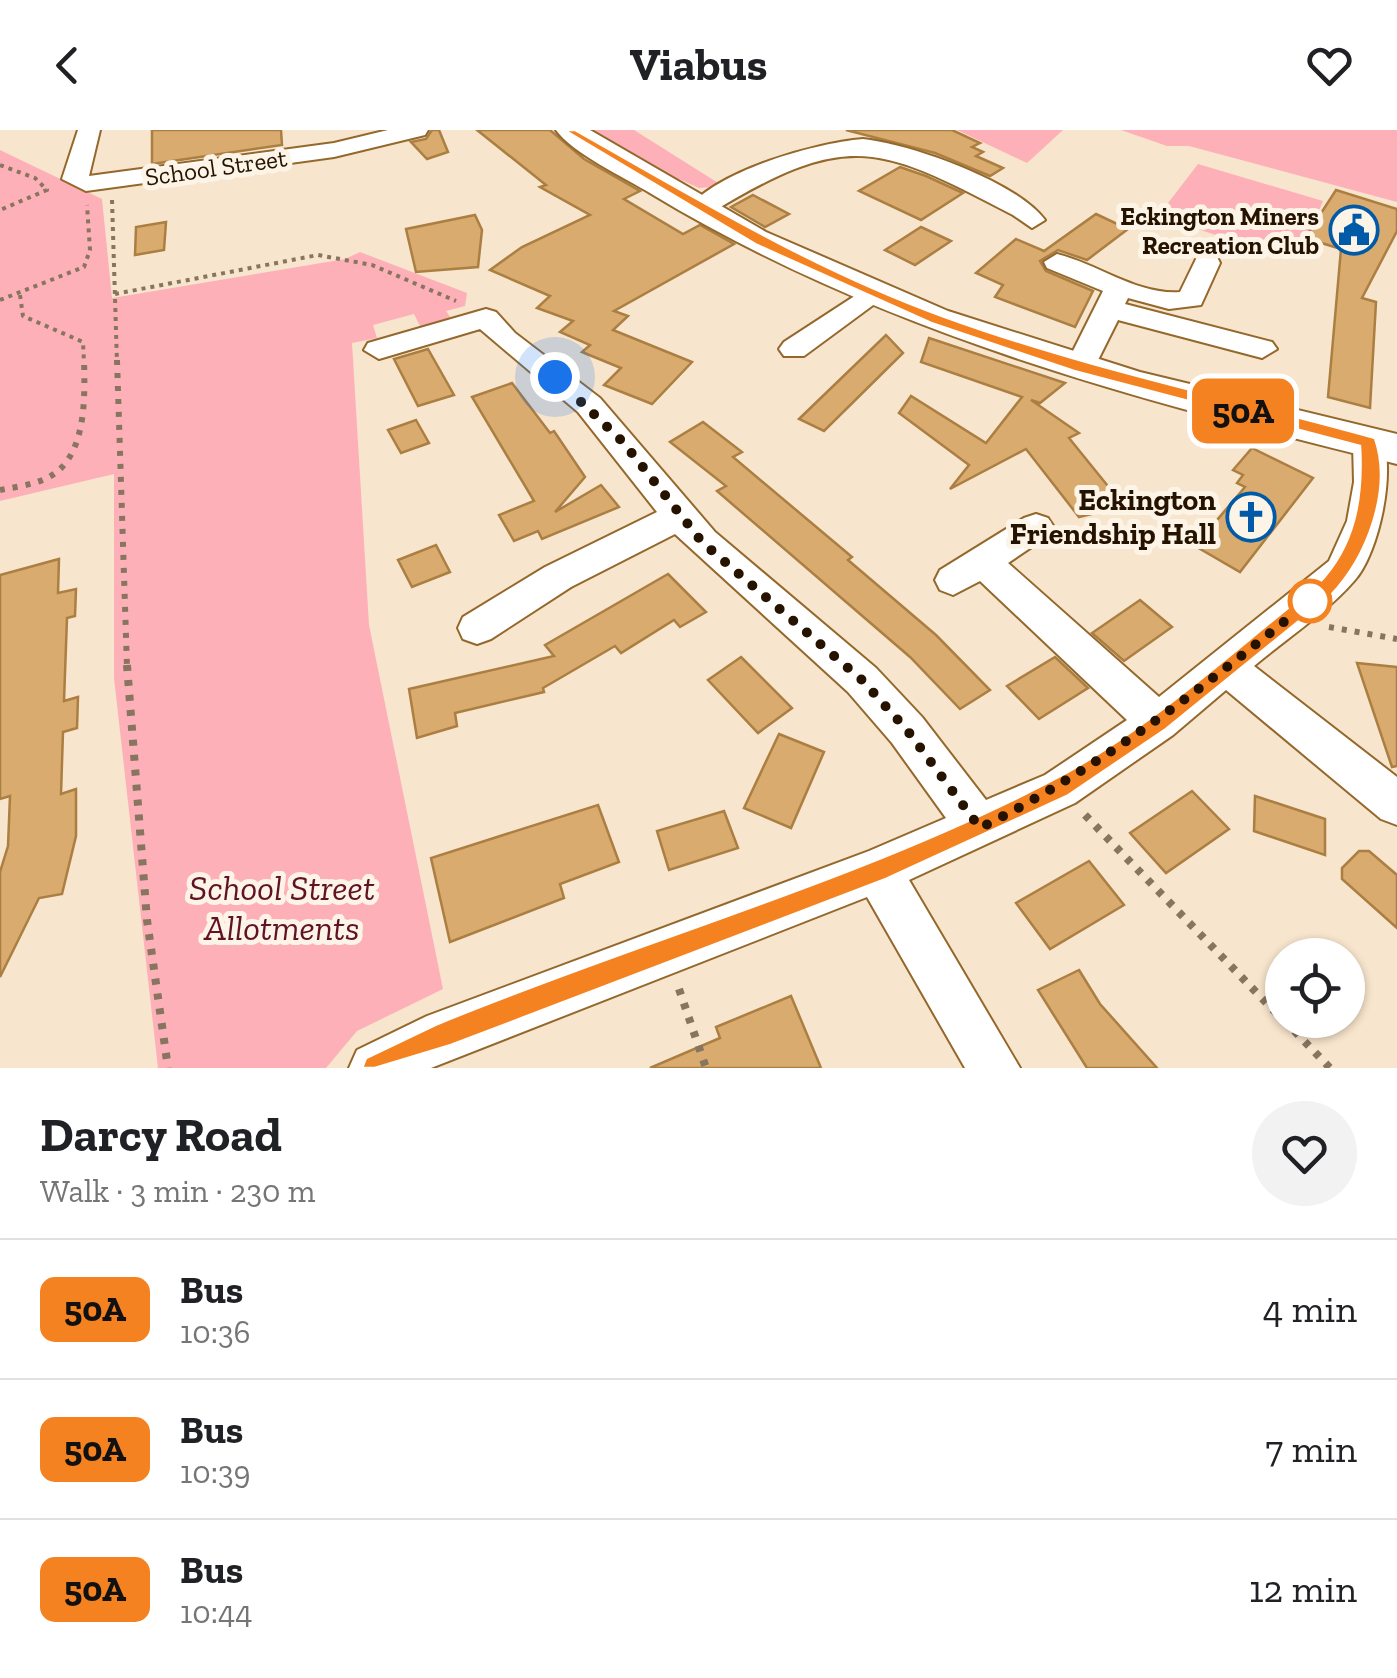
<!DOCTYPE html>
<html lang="en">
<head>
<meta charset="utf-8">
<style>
	:root { --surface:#fff; --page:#f2f2f2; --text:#202124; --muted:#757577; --line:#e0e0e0 }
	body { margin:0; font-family:"Zilla Slab",serif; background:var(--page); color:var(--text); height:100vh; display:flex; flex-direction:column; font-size:38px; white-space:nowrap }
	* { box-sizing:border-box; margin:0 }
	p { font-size:32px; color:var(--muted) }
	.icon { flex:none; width:55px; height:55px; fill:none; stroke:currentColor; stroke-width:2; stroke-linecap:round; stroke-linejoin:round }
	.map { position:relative; height:938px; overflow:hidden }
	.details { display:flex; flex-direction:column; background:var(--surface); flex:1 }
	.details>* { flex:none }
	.badge { padding:0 20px; border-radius:15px; font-size:35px; line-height:65px }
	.controls { position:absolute; left:1265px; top:808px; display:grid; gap:20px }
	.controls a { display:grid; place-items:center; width:100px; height:100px; border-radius:50%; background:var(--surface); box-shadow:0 2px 8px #0004; font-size:50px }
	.you { position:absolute; width:50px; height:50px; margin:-25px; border:8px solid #fff; border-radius:50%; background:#1a73e8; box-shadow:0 0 0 15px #1a73e833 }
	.map>.badge { position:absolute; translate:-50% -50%; box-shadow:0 0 0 5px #fff }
	.round { display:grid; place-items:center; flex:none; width:105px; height:105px; border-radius:52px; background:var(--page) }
	.summary { display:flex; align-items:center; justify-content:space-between; height:170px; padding:0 40px }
	h1 { font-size:48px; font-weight:700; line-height:75px }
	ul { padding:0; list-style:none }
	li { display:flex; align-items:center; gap:30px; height:140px; padding:0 40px; border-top:2px solid var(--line) }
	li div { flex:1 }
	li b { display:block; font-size:38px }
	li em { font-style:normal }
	li .badge { min-width:110px; font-weight:700; text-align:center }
	header { display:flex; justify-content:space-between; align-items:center; height:130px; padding:0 40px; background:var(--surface); font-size:45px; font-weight:700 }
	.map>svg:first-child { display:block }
	.green { fill:#feb0b8 }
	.building { fill:#daab6f; stroke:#ab7e42; stroke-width:2.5 }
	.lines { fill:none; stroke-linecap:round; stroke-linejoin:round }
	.minor-casing { stroke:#94682b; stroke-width:4 }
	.major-casing { stroke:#94682b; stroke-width:4 }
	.path-far2 { stroke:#877560; stroke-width:4; stroke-dasharray:4 5; stroke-linecap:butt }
	.path-far1 { stroke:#877560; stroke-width:6; stroke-dasharray:5 8; stroke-linecap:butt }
	.path { stroke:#877560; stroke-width:8; stroke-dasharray:6 9; stroke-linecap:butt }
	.minor { fill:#fff; fill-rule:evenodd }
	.major { fill:#fff; fill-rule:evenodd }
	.line { fill:#f58220; stroke:#fff; stroke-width:2.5 }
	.walk { stroke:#251300; stroke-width:10; stroke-dasharray:0 18 }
	.stop-dot { fill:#fff; stroke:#f58220; stroke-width:5 }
	.labels { text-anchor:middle; stroke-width:10; stroke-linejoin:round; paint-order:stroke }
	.far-street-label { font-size:25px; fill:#251300; stroke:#fdf4e8 }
	.far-poi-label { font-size:25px; font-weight:bold; fill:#251300; stroke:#fdf4e8; text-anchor:end }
	.poi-label { font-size:30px; font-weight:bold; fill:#251300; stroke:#fdf4e8; text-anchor:end }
	.near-park-label { font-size:35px; font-style:italic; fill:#621225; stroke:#fdf4e8 }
</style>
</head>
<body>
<header><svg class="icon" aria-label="back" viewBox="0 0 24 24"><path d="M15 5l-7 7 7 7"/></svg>Viabus<svg class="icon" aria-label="heart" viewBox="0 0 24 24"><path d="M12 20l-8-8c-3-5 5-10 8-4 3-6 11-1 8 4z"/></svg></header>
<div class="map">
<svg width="1397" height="938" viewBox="0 0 1397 938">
	<rect width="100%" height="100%" fill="#f8e5cd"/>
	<g class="green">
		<path d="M588 0H634L723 56 699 58 679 49 673 52Z"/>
		<path d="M957 0H1063L1027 33Z"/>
		<path d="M1121 0H1397V72L1189 16H1167Z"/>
		<path d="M0 20 102 69 112 168 345 129 360 122 467 163 465 176 446 181 452 190 421 198 414 184 373 195 377 208 352 213 369 495 443 859 357 901 326 938H158L114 548V344L0 371Z"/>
		<path d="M1198 34 1323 71 1313 95 1289 129 1158 86Z"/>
	</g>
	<g class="building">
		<path d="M152 0H281L282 15 152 34Z"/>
		<path d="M432 0H439L448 22 427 29 411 12 426 9Z"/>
		<path d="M477 0H550L584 29 640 61 624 69 683 104 700 95 734 114 614 181 628 186 613 200 692 232 652 274 604 255 621 238 582 222 590 215 560 202 573 191 537 178 550 166 490 140 522 117 590 85 540 57 546 55Z"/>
		<path d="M846 0H952L980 13 972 17 983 22 976 26 1003 38 990 46 935 23Z"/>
		<path d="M900 37 926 46 963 63 921 90 859 61Z"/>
		<path d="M1336 60 1397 79V101L1362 168 1376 172 1370 278 1328 267 1341 119 1305 108Z"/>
		<path d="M753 65 789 84 765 97 731 77Z"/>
		<path d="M1096 84 1128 99 1087 130 1058 120 1040 131 1046 141 1093 161 1075 197 995 167 1003 155 976 143 1016 109 1044 121Z"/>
		<path d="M475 85 482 100 478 137 416 142 406 99Z"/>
		<path d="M166 92 164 120 135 125 136 97Z"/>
		<path d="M921 97 951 111 915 135 885 120Z"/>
		<path d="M886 205 903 223 824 301 799 289Z"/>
		<path d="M929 208 1065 253 1040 273 1031 270 1079 303 1069 308 1124 376 1079 387 1026 319 950 359 969 335 899 283 911 266 986 313 1022 267 921 232Z"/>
		<path d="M428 219 454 265 418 276 394 229Z"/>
		<path d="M512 253 550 303 554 301 585 347 555 382 601 355 619 377 542 409 538 401 514 411 499 385 534 371 472 267Z"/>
		<path d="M416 290 429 313 401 323 388 300Z"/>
		<path d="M703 292 742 322 733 327 852 427 848 430 936 505 990 560 960 579 910 527 717 361 726 356 670 312Z"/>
		<path d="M1252 318 1313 348 1240 442 1195 416 1245 357 1237 353 1243 345 1233 340Z"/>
		<path d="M436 415 450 442 412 457 398 430Z"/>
		<path d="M59 429 58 463 76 459 75 486 67 488 64 571 78 567 77 598 63 602 61 664 76 659V706L62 764 39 768 0 847V742L8 716 10 666 0 669V445Z"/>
		<path d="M668 444 706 482 680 497 674 490 621 523 615 516 543 558 544 562 455 583 457 596 417 608 409 559 554 526 545 515Z"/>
		<path d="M1140 470 1172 497 1124 531 1092 503Z"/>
		<path d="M741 527 792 578 758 603 708 550Z"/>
		<path d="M1055 527 1088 558 1039 589 1007 556Z"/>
		<path d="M1357 533 1397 537V636L1392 637Z"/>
		<path d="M779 604 824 622 791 698 744 678Z"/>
		<path d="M1192 661 1229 699 1166 743 1130 703Z"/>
		<path d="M1255 666 1325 689V725L1254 701Z"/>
		<path d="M598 675 619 732 560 754 564 768 450 812 431 728Z"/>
		<path d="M724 681 738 718 669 740 657 701Z"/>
		<path d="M1359 721H1369L1397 745V798L1342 749V738Z"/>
		<path d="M1089 731 1124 775 1050 819 1016 773Z"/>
		<path d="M1079 840 1100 874 1157 938H1087L1038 860Z"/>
		<path d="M791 866 821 938H650L720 908 716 897Z"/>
	</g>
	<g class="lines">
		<g class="minor-casing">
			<g id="minor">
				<path d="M78 0H100L89 46 334 13 388 0H428L425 5 334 27 86 61 62 49Z"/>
				<path d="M863 9C910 14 1016 51 1045 90L1032 98 1013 85C876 13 847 0 709 84L700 87 687 79C719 40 815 13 863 9Z"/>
				<path d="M1057 124C1098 134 1137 165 1180 162L1197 127H1217L1220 133 1201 175 1169 179 1128 168 1125 174 1272 212 1277 219 1262 228 1118 190 1091 244H1069L1065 237 1103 161 1047 138 1044 132Z"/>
				<path d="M870 156 884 164 880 170 804 226H784L779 219 784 212Z"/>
				<path d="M486 179 496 182 515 203 600 268 715 402 876 538 922 587 986 670 1045 645 1127 590 980 451 953 465 940 460 935 450 940 440 1024 388 1036 384 1048 388 1054 397 1048 406 1008 433 1159 567 1329 431 1347 391 1354 352 1353 313 1357 305H1381C1397 338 1379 424 1354 451 1326 483 1286 509 1254 536L1397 647V695L1381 689 1226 560 1173 605 1075 673 909 750 1020 938H965L867 767 431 938H349L357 920 427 886 869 721 946 688 892 613 848 562 675 404 571 457 491 509 477 514 463 509 458 498 463 487 545 437 657 382 578 282 480 199 379 229 364 220 368 213Z"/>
			</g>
		</g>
		<g class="major-casing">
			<path id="major" d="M556 0H590L766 102 948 181 1140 242 1397 304V334C1137 270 881 203 650 63 625 48 572 23 556 0Z"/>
		</g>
		<g class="path-far2">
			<path d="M0 35 35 48 47 60 0 80"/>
			<path d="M112 70 117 233"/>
			<path d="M115 164 318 125 372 135 456 171"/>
			<path d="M20 165 23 186 83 212 84 233"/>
			<path d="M0 170 84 137 90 120 87 75"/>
		</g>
		<g class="path-far1">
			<path d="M117 230 127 537"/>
			<path d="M0 360C15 357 33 355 47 348 87 329 85 267 84 230"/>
			<path d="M1329 497 1397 509"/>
		</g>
		<g class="path">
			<path d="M127 535 147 790 168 938"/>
			<path d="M1085 685 1282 889"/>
			<path d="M679 859 706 938"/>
			<path d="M1284 890 1330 938"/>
		</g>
		<use href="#minor" class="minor"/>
		<use href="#major" class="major"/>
	</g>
	<path class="line" d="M564 0H575C694 67 814 140 945 187 1085 238 1231 268 1375 308 1393 360 1367 427 1331 465L1166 599 1067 666 886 749 451 915 375 938H362L366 928 435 895C638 811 853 753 1049 652 1147 602 1232 521 1318 454 1355 416 1363 368 1360 316L1074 241 931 193 757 115Z"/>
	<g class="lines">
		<path class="walk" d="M555 247 623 312 702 412 862 550 907 600 980 698C1104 636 1203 557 1310 471"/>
	</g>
	<defs>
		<g id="civic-ring" transform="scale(2.5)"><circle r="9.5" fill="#fdf4e8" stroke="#005aa7" stroke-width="1.5"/><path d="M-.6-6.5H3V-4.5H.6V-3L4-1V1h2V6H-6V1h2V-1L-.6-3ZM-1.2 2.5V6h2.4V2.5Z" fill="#005aa7"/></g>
		<g id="church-ring" transform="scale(2.5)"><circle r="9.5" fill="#fdf4e8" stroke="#005aa7" stroke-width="1.5"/><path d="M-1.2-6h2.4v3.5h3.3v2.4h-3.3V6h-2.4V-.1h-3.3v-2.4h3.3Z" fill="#005aa7"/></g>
	</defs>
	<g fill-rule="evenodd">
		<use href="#civic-ring" x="1354" y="100"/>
		<use href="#church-ring" x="1251" y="387"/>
	</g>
	<circle class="stop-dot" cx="1310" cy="471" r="20"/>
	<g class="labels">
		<g class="far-street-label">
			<text transform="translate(216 37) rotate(-8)" y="9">School Street</text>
		</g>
		<g class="far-poi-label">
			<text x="1319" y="95">Eckington Miners<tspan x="1319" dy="29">Recreation Club</tspan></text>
		</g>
		<g class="poi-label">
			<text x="1216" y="380">Eckington<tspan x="1216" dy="34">Friendship Hall</tspan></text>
		</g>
		<g class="near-park-label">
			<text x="282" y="770">School Street<tspan x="282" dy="40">Allotments</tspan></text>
		</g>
	</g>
</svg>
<div class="controls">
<a><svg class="icon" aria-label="locate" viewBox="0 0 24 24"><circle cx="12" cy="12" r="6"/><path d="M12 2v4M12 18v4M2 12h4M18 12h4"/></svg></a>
</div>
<div class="you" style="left:555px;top:247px"></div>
<b class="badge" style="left:1243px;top:281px;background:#f58220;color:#111">50A</b>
</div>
<section class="details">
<div class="summary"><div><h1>Darcy Road</h1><p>Walk · 3 min · 230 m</p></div><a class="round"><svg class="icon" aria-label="heart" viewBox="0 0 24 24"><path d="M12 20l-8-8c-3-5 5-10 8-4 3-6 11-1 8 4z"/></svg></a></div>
<ul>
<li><span class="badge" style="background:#f58220;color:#111">50A</span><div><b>Bus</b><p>10:36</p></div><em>4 min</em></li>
<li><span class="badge" style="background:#f58220;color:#111">50A</span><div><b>Bus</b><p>10:39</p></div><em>7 min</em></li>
<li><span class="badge" style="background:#f58220;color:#111">50A</span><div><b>Bus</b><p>10:44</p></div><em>12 min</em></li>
</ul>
</section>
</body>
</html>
